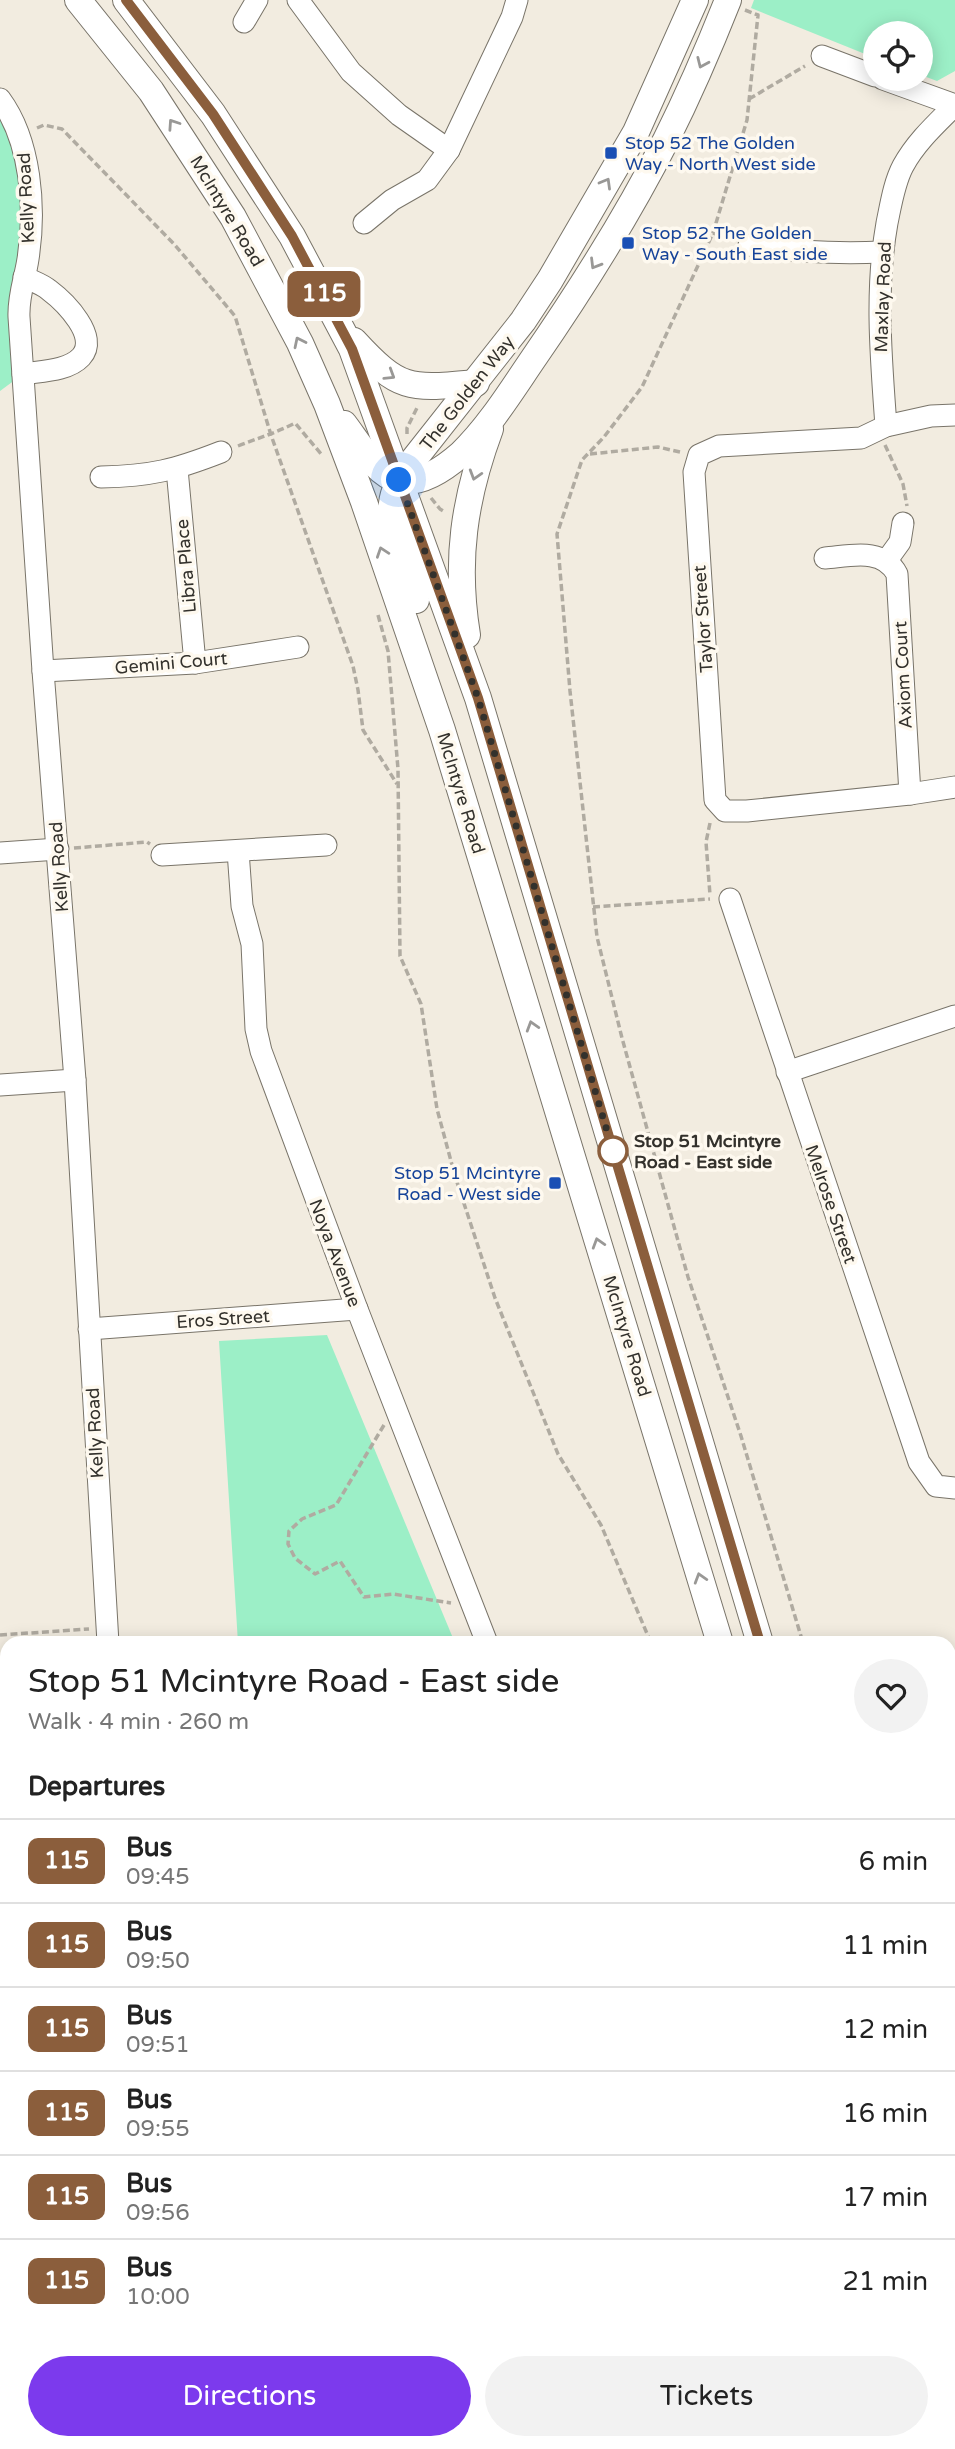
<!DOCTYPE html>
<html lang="en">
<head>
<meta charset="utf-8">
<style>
	:root { --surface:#fff; --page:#f2f2f2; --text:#222; --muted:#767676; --line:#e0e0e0; --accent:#7c3aed }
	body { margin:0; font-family:"Varela Round",sans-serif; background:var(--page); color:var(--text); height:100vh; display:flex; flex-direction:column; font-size:26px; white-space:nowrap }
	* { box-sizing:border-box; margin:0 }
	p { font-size:23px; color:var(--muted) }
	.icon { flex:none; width:38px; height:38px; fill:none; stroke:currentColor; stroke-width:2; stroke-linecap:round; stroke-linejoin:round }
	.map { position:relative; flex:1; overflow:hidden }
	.panel { position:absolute; left:0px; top:1636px; width:956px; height:814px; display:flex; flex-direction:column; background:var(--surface); border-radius:21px 21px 0 0; box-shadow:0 4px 18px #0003 }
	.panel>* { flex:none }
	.badge { padding:0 14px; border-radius:10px; font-size:24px; line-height:46px }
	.fabs { position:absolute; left:863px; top:21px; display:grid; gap:14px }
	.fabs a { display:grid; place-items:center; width:70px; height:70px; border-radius:50%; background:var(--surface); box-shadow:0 4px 18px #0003; font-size:35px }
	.you { position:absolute; width:35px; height:35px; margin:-18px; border:5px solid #fff; border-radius:50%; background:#1a73e8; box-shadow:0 0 0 10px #1a73e833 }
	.map>.badge { position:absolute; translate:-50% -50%; box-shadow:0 0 0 4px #fff }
	h2 { padding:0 28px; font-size:26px; line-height:63px }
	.round { display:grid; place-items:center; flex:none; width:74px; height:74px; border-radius:37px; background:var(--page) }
	.headline { display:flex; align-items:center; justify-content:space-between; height:119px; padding:0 28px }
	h1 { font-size:33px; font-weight:600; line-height:52px }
	.cta { display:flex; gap:14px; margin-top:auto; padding:14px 28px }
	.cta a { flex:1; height:80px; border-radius:42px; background:var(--accent); color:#fff; font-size:28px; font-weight:600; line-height:80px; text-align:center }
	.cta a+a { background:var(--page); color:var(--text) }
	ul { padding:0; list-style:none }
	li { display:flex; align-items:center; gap:21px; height:84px; padding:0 28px; border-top:2px solid var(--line) }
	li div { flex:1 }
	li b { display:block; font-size:26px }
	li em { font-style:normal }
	li .badge { min-width:77px; font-weight:700; text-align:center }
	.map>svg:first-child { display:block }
	.green { fill:#9cefc7 }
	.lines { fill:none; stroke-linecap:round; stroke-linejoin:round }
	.minor-casing { stroke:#797469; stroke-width:23 }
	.major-casing { stroke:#797469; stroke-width:28 }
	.path { stroke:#b0aba1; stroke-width:3.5; stroke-dasharray:7 3.5; stroke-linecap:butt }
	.minor { stroke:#fff; stroke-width:21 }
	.major { stroke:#fff; stroke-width:26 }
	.oneway { stroke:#999896 }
	.line-casing { stroke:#fff; stroke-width:16 }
	.line { stroke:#8b5e3c; stroke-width:10 }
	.walk { stroke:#33312c; stroke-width:7; stroke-dasharray:0 12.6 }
	.transit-dot { fill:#1a4fb4; stroke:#fef9ef; stroke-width:2.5 }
	.stop-dot { fill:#fff; stroke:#8b5e3c; stroke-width:3.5 }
	.labels { text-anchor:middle; stroke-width:7; stroke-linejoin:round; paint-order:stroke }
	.transit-label { font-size:18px; fill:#164399; stroke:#fef9ef; text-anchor:start }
	.street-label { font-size:18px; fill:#33312c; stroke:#fef9ef }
	.stop-label { font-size:18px; font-weight:bold; fill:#33312c; stroke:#fef9ef; text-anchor:start }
</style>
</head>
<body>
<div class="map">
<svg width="955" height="2449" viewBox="0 0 955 2449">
	<rect width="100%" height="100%" fill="#f2ece0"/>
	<g class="green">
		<path d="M754 0H955V71L937 81 921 75 920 33H875V58L751 8Z"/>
		<path d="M0 101 26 156 23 374 0 391Z"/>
		<path d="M327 1335 455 1643H238L219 1341Z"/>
	</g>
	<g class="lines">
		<g class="minor-casing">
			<g id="minor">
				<path d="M298 0 351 72 399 115 449 150"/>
				<path d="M244 22 257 0"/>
				<path d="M822 56 875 76"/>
				<path d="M883 79 955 105"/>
				<path d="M0 99C31 141 36 208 28 259 25 279 18 296 19 317L43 671 75 1080 108 1643"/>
				<path d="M364 223 392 200 427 180 449 150 512 17 517 0"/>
				<path d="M749 245C794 252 837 254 882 252"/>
				<path d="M23 374C41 371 68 371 81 357 100 337 65 302 49 290 42 284 32 281 24 277"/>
				<path d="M955 415 931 416 886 426 861 438 719 446 699 455 694 472 715 800 725 811H747L910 794 955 787"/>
				<path d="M886 426C881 358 875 290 887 223 891 204 894 183 903 166 916 142 936 124 955 105"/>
				<path d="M177 469 195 663"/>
				<path d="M101 477C151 476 175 470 221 452"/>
				<path d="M825 558C850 556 883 547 897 574L910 794"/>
				<path d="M887 560 900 542 903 523"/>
				<path d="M43 671 195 663 298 647"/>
				<path d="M238 851 242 906 252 944 256 1029 261 1051 357 1309 487 1643"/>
				<path d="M0 853 58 849"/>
				<path d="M162 855 326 845"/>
				<path d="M730 899 919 1462 936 1486 955 1488"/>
				<path d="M787 1072 955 1016"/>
				<path d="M0 1085 75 1080"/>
				<path d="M89 1329 357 1309"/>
				<path d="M0 1769H7"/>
				<path d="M0 2270 7 2269"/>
				<path d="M154 2443 155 2449"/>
				<path d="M172 2443 173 2449"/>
			</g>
		</g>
		<g class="major-casing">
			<g id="major">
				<path d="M78 0 151 91 233 217 300 343 327 404 364 502 442 730 720 1643"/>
				<path d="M126 0 213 114 292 236 352 349 478 698 760 1643"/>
				<path d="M354 341C400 391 409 389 476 383"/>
				<path d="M344 424C358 442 376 475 399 480 421 485 445 468 461 454 488 428 510 393 531 362 580 291 627 217 666 140 689 94 709 48 728 0"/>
				<path d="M416 600 392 520C389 497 398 481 411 463L523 321 550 280 636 132 695 0"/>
				<path d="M467 635C455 561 464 499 490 429"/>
				<path d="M948 2264 955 2284"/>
				<path d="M948 2395 955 2416"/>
				<path d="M894 2449 904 2443"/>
			</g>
		</g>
		<g class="path">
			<path d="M745 10 758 15 747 120 713 233 642 387 604 437 582 460 557 534 570 691 597 937 622 1038 688 1277 741 1436 803 1643"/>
			<path d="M749 99 805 66"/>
			<path d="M37 128 44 125 62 129 174 244 235 316 271 435 353 666 358 690 363 730 397 784"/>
			<path d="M713 233 734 240"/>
			<path d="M407 434V428L418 406"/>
			<path d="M885 445 903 484 907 506"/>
			<path d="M238 446C258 438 276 433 295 423L322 455"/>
			<path d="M590 454 658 447 680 452"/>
			<path d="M431 498 440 509 445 512"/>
			<path d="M378 615 388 651 398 769 400 956 421 1004 437 1109 455 1176 495 1298 558 1454 601 1525 651 1643"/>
			<path d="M710 823 706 842 710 895"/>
			<path d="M74 848 147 842 150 844"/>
			<path d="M593 907 710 899"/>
			<path d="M384 1425 336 1505 302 1519 289 1531 288 1544 295 1558 315 1574 340 1561 364 1597 393 1594 451 1603"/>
			<path d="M0 1635 89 1629"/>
			<path d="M948 2004 955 2021"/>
			<path d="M797 2449 802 2443"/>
		</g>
		<use href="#minor" class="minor"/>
		<use href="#major" class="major"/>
	</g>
	<defs><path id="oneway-chevron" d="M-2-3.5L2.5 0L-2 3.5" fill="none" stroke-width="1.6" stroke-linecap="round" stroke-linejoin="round" transform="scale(1.75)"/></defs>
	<g class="oneway">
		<use href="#oneway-chevron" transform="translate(702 63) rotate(114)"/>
		<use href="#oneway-chevron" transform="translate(173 124) rotate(-124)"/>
		<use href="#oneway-chevron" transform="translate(606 183) rotate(-60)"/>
		<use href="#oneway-chevron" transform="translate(595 264) rotate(121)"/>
		<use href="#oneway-chevron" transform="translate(299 342) rotate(-116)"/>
		<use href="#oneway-chevron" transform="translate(390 375) rotate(32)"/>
		<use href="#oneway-chevron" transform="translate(475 475) rotate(107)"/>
		<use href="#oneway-chevron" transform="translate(382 552) rotate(-109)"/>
		<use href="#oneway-chevron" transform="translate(532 1026) rotate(-107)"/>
		<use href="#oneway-chevron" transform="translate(598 1243) rotate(-107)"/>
		<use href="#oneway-chevron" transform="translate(700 1578) rotate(-107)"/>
	</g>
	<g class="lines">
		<g class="line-casing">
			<path id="line" d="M126 0 213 114 292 236 352 349 478 698 760 1643"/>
		</g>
		<use href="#line" class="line"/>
		<path class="walk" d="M399 480 478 698 613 1151"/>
	</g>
	<g class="transit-dot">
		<rect x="604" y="146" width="14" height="14" rx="3.5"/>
		<rect x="621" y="236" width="14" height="14" rx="3.5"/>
		<rect x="548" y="1176" width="14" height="14" rx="3.5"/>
	</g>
	<circle class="stop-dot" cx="613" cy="1151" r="14"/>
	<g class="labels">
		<g class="transit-label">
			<text x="625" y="149">Stop 52 The Golden<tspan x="625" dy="21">Way - North West side</tspan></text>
			<text x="642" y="239">Stop 52 The Golden<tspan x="642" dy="21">Way - South East side</tspan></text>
			<text x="541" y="1179" text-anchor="end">Stop 51 Mcintyre<tspan x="541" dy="21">Road - West side</tspan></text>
		</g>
		<g class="street-label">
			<text transform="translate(26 198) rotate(-93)" y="6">Kelly Road</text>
			<text transform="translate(227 211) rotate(59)" y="6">McIntyre Road</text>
			<text transform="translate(883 297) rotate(-88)" y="6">Maxlay Road</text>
			<text transform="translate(467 393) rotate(-52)" y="6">The Golden Way</text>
			<text transform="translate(186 566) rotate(-95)" y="6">Libra Place</text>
			<text transform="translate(703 619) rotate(-94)" y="6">Taylor Street</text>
			<text transform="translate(171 663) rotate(-5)" y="6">Gemini Court</text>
			<text transform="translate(903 675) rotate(-93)" y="6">Axiom Court</text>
			<text transform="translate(461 793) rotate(73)" y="6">McIntyre Road</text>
			<text transform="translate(59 867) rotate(-94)" y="6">Kelly Road</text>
			<text transform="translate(831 1204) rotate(71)" y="6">Melrose Street</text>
			<text transform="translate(335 1253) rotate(69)" y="6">Noya Avenue</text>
			<text transform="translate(223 1319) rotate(-4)" y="6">Eros Street</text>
			<text transform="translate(627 1336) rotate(73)" y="6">McIntyre Road</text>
			<text transform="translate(95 1433) rotate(-93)" y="6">Kelly Road</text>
		</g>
		<g class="stop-label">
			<text x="634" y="1147">Stop 51 Mcintyre<tspan x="634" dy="21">Road - East side</tspan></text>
		</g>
	</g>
</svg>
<div class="fabs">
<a><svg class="icon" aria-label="locate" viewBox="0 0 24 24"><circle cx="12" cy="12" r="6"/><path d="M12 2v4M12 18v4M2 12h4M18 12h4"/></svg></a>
</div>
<div class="you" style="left:399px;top:480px"></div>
<b class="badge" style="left:324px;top:294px;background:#8b5e3c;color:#fff">115</b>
<section class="panel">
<div class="headline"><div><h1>Stop 51 Mcintyre Road - East side</h1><p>Walk · 4 min · 260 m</p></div><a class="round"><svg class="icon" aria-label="heart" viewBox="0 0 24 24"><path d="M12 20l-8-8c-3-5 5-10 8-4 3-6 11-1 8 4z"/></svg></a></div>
<h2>Departures</h2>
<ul>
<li><span class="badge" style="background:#8b5e3c;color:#fff">115</span><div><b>Bus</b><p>09:45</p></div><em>6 min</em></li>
<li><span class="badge" style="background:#8b5e3c;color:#fff">115</span><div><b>Bus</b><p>09:50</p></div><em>11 min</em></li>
<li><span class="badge" style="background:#8b5e3c;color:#fff">115</span><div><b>Bus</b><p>09:51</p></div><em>12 min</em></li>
<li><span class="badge" style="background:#8b5e3c;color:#fff">115</span><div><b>Bus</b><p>09:55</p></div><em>16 min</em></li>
<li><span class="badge" style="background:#8b5e3c;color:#fff">115</span><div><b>Bus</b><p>09:56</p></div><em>17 min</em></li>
<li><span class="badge" style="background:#8b5e3c;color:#fff">115</span><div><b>Bus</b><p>10:00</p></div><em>21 min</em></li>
</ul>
<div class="cta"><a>Directions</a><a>Tickets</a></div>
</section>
</div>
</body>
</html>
